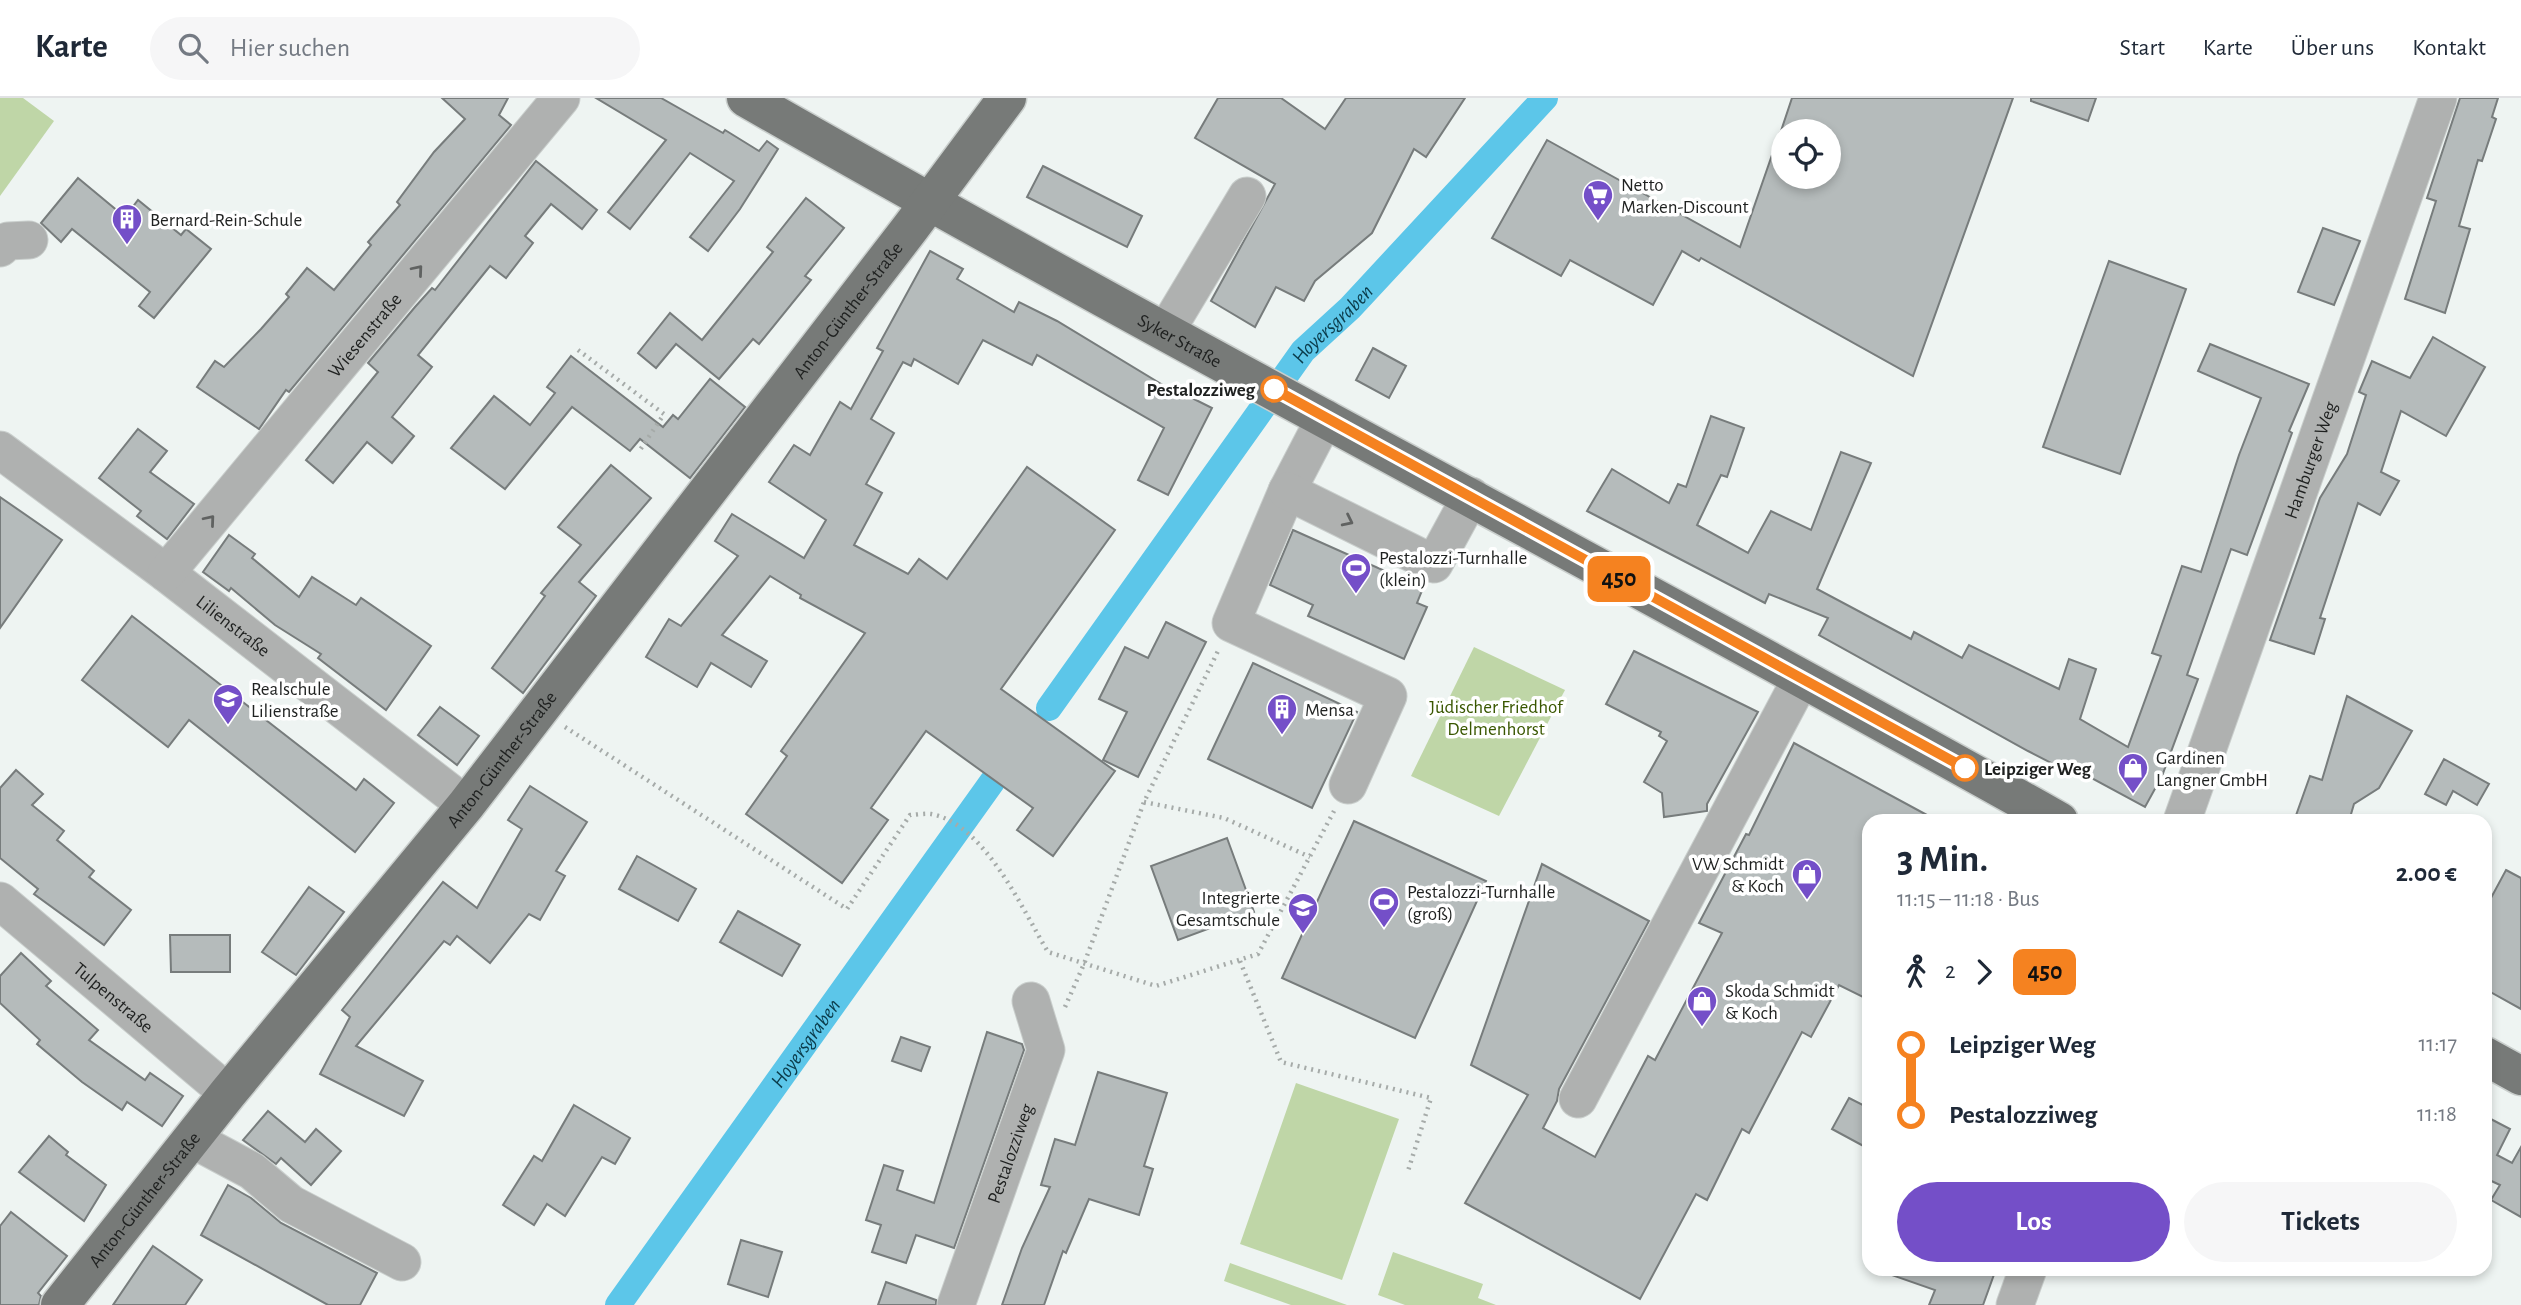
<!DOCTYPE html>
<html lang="de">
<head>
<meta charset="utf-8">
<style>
	:root { --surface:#fff; --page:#f6f6f7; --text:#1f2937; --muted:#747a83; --line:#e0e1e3; --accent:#744fc8 }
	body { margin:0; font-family:"Alegreya Sans",sans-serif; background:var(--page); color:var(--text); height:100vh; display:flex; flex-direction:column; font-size:26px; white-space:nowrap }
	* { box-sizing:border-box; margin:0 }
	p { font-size:23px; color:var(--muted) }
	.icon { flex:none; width:38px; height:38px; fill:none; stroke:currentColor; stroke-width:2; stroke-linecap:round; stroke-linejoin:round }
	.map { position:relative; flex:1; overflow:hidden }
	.side { position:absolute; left:1862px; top:716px; width:630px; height:462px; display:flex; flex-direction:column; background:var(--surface); border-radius:21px; box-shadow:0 4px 10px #0003 }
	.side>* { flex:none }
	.badge { padding:0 14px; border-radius:10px; font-size:24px; line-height:46px }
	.tools { position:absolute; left:1771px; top:21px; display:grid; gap:14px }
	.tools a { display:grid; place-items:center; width:70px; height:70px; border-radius:50%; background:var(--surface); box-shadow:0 4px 10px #0003; font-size:35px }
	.map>.badge { position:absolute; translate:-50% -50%; box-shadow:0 0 0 4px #fff }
	.legs { display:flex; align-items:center; gap:10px; height:77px; padding:0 35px; font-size:23px }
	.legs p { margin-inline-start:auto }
	.head { display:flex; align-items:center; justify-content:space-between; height:119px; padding:0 35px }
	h1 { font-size:38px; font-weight:700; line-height:52px }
	.primary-button { display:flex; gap:14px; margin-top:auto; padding:14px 35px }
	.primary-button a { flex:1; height:80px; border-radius:42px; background:var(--accent); color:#fff; font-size:28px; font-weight:700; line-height:80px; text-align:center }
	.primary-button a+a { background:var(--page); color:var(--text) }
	ul { padding:0 35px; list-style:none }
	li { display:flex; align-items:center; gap:24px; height:70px; font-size:26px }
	li i { display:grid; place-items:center; width:10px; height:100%; margin:0 9px; background:currentColor }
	li i::after { content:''; width:18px; height:18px; margin:-9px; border:5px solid; border-radius:50%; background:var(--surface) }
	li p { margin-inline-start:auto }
	li:first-child i { background:linear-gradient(#0000 50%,currentColor 0) }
	li:last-child i { background:linear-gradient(currentColor 50%,#0000 0) }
	header { display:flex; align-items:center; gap:42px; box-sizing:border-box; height:98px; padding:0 35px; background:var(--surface); border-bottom:2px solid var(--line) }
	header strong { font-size:33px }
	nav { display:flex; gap:38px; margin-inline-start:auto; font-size:24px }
	.search { width:490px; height:63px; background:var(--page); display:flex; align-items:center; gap:18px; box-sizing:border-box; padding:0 24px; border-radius:38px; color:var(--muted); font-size:26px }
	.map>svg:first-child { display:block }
	.green { fill:#bfd6a7 }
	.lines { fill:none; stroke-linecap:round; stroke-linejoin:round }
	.canal { stroke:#5cc6e9; stroke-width:26 }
	.building { fill:#b5bbbb; stroke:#777c7c; stroke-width:2 }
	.minor-casing { stroke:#c9cecc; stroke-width:39 }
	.major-casing { stroke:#c9cecc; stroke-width:41 }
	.path { stroke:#a6aba9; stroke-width:4.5; stroke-dasharray:2 5; stroke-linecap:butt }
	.minor { stroke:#afb1b0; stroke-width:37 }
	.major { stroke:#777a78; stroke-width:38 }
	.oneway { stroke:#606261 }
	.line-1-casing { stroke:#fff; stroke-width:16 }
	.line-1 { stroke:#f58220; stroke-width:10 }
	.stop-1-dot { fill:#fff; stroke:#f58220; stroke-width:3.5 }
	.labels { text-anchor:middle; stroke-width:7; stroke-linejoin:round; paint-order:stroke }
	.poi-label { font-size:19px; fill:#1f2120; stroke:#fff; text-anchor:start }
	.street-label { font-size:19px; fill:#1f2120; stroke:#fff }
	.stop-label { font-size:19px; font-weight:bold; fill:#1f2120; stroke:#fff; text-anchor:end }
	.park-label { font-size:19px; fill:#395700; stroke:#fff }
	.water-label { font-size:21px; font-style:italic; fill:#0b3c4b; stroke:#fff }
</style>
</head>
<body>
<header>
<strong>Karte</strong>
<div class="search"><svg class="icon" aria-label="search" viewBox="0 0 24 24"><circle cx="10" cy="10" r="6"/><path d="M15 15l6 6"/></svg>Hier suchen</div>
<nav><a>Start</a><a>Karte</a><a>Über uns</a><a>Kontakt</a></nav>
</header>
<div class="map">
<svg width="2521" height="1207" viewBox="0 0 2521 1207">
	<rect width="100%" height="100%" fill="#eef4f2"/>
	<g class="green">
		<path d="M0 0H23L54 23 0 98Z"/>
		<path d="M1474 549 1565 592 1499 718 1411 678Z"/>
		<path d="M1296 985 1399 1021 1342 1182 1240 1146Z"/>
		<path d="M1393 1154 1483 1186 1478 1200 1496 1207H1405L1378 1197Z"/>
		<path d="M1230 1165 1347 1207H1291L1224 1183Z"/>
	</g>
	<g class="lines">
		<g class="canal">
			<path id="s1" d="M1049 610 1303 253 1350 210 1545 0"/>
			<path id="s2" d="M618 1207 992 684"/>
		</g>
	</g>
	<g class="building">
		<path d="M442 0H508L499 17 511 27 289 294 286 292 259 331 197 289 215 263 224 269 261 231 289 199 286 196 307 170 334 192 371 147 368 144 400 107 397 104 434 54 465 21Z"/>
		<path d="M596 0H661L723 35 725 32 759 53 767 43 778 51 740 111 708 153 690 139 734 83 690 55 630 131 608 114 666 42Z"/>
		<path d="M1218 0H1281L1325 31 1346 0H1465L1426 59 1414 51 1372 135 1315 183 1304 203 1276 189 1255 229 1211 203 1275 86 1195 40Z"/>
		<path d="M1792 0H2013L1913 278 1701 160 1699 163 1682 153 1653 207 1570 162 1561 178 1492 140 1547 42 1740 149 1780 34H1783V79H1829V33H1781Z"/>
		<path d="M2031 0H2096L2088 23 2031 3Z"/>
		<path d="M2460 0H2498L2492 19 2496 21 2482 63 2478 62 2459 128 2470 131 2445 215 2405 201 2436 103 2427 100Z"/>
		<path d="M536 63 597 112 582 131 551 106 525 138 533 145 506 180 490 168 418 257 432 269 392 319 414 338 392 365 367 344 333 385 306 362 378 274 368 265 415 209 432 190 435 192Z"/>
		<path d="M1043 68 1142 118 1127 149 1027 99Z"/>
		<path d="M78 80 125 119 138 102 181 137 186 131 211 151 154 220 139 208 150 194 72 131 61 144 41 125Z"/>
		<path d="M806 100 844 130 805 178 811 182 759 246 753 241 719 281 676 246 656 270 638 255 670 215 702 242 773 154 767 149Z"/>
		<path d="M2323 130 2360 143 2334 207 2298 194Z"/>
		<path d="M930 153 963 171 957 181 1014 214 1019 204 1057 223 1181 298 1182 295 1212 310 1168 397 1138 382 1164 330 1037 257 1032 267 983 242 958 286 914 261 911 268 903 264 871 321 894 335 866 386 882 395 854 447 908 476 919 461 947 481 1027 369 1115 432 1001 591 1115 673 1053 758 1017 732 1033 710 926 633 871 710 888 722 842 785 746 716 787 658 781 653 865 535 800 500 801 497 770 478 722 537 767 563 751 589 711 565 697 589 646 559 669 521 681 528 738 458 715 443 732 416 804 460 826 422 769 384 794 347 810 357 840 304 851 311 883 253 877 250Z"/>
		<path d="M2109 163 2186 191 2120 376 2043 349Z"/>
		<path d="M2433 239 2485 269 2446 338 2401 313 2381 374 2399 383 2380 417 2358 405 2320 520 2325 521 2314 556 2270 542 2320 400 2347 356 2366 297 2359 294 2372 263 2410 280Z"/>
		<path d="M2210 246 2309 286 2289 333 2292 335 2247 457 2231 451 2187 577 2198 581 2162 678 2145 709 2062 664 2059 669 2028 653 1819 537 1828 520 1769 496 1765 505 1587 413 1612 371 1669 405 1678 386 1686 389 1711 318 1744 330 1727 379 1721 377 1697 427 1748 455 1771 413 1811 432 1841 354 1871 365 1817 491 1911 541 1914 534 1962 560 1969 547 2059 591 2069 561 2096 571 2080 621 2128 649 2161 558 2152 555 2182 468 2201 474 2239 357 2261 300 2198 273Z"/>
		<path d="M1373 250 1406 268 1389 300 1356 282Z"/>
		<path d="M571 258 663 329 673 317 678 321 710 281 745 309 690 380 640 341 630 353 572 309 505 391 451 350 494 298 530 327 555 295 547 289Z"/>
		<path d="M138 331 167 353 150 374 194 406 167 441 137 418 141 413 99 380Z"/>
		<path d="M611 367 651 400 579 484 596 498 523 595 492 570 545 498 541 495 581 447 558 429Z"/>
		<path d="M0 399 62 442 0 530Z"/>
		<path d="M1293 432 1423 490 1417 505 1427 509 1404 561 1308 518 1313 507 1270 487Z"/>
		<path d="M229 437 255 456 252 460 299 499 312 479 356 507 361 500 431 548 386 612 318 560 321 556 275 527 231 490 229 493 203 474Z"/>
		<path d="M132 518 356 692 364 681 394 705 355 754 189 622 168 649 82 582Z"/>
		<path d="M1166 524 1206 544 1138 679 1103 662 1127 614 1099 601 1125 549 1148 560Z"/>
		<path d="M1634 553 1758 614 1707 706V713L1664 719 1662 695 1644 684 1667 643 1659 638 1661 634 1606 606Z"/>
		<path d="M1253 565 1357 614 1312 710 1208 661Z"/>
		<path d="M2347 598 2412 633 2379 690 2354 706 2349 723H2294L2310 678 2322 682Z"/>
		<path d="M440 609 479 638 457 667 418 637Z"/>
		<path d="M1794 645 1938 723H1869V902L1839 887 1811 939 1802 934 1749 1035 1742 1031 1707 1102 1696 1096 1640 1201 1465 1105 1528 997 1471 967 1542 766 1649 823 1559 991 1557 1003 1543 1030 1595 1059 1648 958 1655 962 1722 835 1699 825 1746 736 1749 737Z"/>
		<path d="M2444 661 2489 686 2477 707 2453 693 2446 707 2425 696Z"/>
		<path d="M16 672 43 696 32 707 64 733 57 742 94 773 89 779 131 812 104 847 34 796 38 791 0 760V690Z"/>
		<path d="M530 688 587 724 556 773 565 778 540 822 529 816 490 865 457 838 450 847 444 843 356 948 423 983 404 1018 320 976 350 919 342 912 443 784 477 810 522 731 508 722Z"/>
		<path d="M1354 723 1486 783 1415 940 1282 880Z"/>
		<path d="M1227 740 1254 814 1178 842 1151 768Z"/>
		<path d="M637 758 696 791 678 823 619 791Z"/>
		<path d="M2506 772 2521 780V911L2485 891V811Z"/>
		<path d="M309 789 344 814 296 877 262 854Z"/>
		<path d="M738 813 800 847 782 878 720 844Z"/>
		<path d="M170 837H230V874H171Z"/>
		<path d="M21 855 51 883 46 888 98 932 89 942 145 982 150 975 183 998 162 1028 127 1004 122 1012 82 984 37 946 40 942 0 905V878Z"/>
		<path d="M987 934 1022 946 1024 952 954 1150 916 1137 906 1165 872 1154 881 1127 866 1122 884 1067 903 1073 897 1092 934 1105Z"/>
		<path d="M901 939 930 949 921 973 892 963Z"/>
		<path d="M1098 974 1167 995 1144 1068 1153 1071 1139 1117 1089 1101 1066 1155 1063 1153 1044 1207H1002L1022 1150 1050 1089 1041 1087 1055 1041 1075 1047Z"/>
		<path d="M1849 1000 1869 1010V1051L1832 1031Z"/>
		<path d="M574 1007 630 1040 615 1066 602 1059 565 1118 547 1106 534 1127 503 1107 534 1058 542 1063Z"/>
		<path d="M268 1013 305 1044 316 1031 341 1053 311 1087 281 1060 276 1066 243 1042Z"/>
		<path d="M2485 1018 2510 1031 2497 1057 2512 1065 2521 1049V1119L2491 1102 2500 1087 2485 1080Z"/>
		<path d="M49 1038 68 1054 66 1057 106 1087 84 1123 19 1074Z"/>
		<path d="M228 1087 251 1100 281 1125 377 1175 360 1207H328L201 1137Z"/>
		<path d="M11 1114 67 1158 38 1195 41 1198 39 1207H0V1128Z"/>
		<path d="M741 1142 782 1154 768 1199 728 1186Z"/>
		<path d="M153 1148 202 1182 185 1207H113Z"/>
		<path d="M1884 1171H1996L1983 1207H1929L1935 1192 1883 1174Z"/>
		<path d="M886 1184 936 1202V1207H878Z"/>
	</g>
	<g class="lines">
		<g class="minor-casing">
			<g id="minor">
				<path d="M0 150 8 143 29 142"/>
				<path d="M1166 233 1247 98"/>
				<path d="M1325 320 1287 393 1231 525 1388 598 1348 687"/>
				<path id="s3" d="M0 352 166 475 466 707"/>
				<path d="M1287 393 1434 466 1471 398"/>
				<path id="s4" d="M166 475 561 0"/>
				<path id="s5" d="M2182 723 2438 0"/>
				<path id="s6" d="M0 803 228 995"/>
				<path d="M1578 1001 1801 581"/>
				<path d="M192 1041 252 1073 291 1106 402 1164"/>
				<path id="s7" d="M956 1207 1046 952 1031 903"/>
				<path d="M2015 1207 2028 1171"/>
			</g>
		</g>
		<g class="major-casing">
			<g id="major">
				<path id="s8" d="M746 0C1179 248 1624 478 2059 723"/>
				<path d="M2485 958 2521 978"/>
				<path id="s9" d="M60 1207 228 995 466 707 911 129 1007 0"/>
			</g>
		</g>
		<g class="path">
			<path d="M578 252 664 316 640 352"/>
			<path d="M565 629 847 811 910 717C916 717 925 715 931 716 985 726 1022 811 1048 854L1156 888 1258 856 1334 713"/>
			<path d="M1144 704 1224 720 1310 759"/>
			<path d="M1240 863 1281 964 1431 1000 1408 1073"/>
			<path d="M1065 909 1084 866 1144 704 1219 551"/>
		</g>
		<use href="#minor" class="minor"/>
		<use href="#major" class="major"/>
	</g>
	<defs><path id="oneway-chevron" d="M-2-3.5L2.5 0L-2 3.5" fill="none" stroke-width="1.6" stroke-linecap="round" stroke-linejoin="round" transform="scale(1.75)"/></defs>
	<g class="oneway">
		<use href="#oneway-chevron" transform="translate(418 172) rotate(-50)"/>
		<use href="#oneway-chevron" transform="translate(210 422) rotate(-50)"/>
		<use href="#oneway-chevron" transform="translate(1348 423) rotate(26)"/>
	</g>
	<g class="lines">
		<g class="line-1-casing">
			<path id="line-1" d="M1274 291 1965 670"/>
		</g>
		<use href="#line-1" class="line-1"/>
	</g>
	<defs>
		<g id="supermarket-pin" transform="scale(1.575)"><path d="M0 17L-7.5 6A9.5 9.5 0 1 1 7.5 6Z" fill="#744fc8" stroke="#fff"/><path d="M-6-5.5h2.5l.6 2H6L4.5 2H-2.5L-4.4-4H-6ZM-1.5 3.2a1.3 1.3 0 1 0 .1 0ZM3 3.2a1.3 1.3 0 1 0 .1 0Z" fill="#fff"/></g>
		<g id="building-pin" transform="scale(1.575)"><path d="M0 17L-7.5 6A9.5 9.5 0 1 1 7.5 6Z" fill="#744fc8" stroke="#fff"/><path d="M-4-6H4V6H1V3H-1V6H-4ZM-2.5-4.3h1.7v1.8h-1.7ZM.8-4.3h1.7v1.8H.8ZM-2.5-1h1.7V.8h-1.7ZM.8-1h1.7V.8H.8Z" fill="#fff"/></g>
		<g id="stadium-pin" transform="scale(1.575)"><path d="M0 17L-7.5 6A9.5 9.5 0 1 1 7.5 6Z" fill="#744fc8" stroke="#fff"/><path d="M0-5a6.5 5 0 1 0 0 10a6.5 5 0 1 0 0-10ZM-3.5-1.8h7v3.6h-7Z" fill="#fff"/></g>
		<g id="school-pin" transform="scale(1.575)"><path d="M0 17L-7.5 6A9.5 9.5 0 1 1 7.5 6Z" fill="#744fc8" stroke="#fff"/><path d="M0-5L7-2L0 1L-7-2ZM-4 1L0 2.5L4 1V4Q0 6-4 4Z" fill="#fff"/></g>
		<g id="shop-pin" transform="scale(1.575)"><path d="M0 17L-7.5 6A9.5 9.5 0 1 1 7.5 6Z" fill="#744fc8" stroke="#fff"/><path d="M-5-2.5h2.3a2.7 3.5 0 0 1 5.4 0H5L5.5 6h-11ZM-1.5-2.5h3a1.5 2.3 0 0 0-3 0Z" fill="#fff"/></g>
	</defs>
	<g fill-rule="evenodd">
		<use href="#supermarket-pin" x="1598" y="97"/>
		<use href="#building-pin" x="127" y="121"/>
		<use href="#stadium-pin" x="1356" y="470"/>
		<use href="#school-pin" x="228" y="601"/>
		<use href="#building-pin" x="1282" y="611"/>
		<use href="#shop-pin" x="2133" y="670"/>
		<use href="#shop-pin" x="1807" y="776"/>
		<use href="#stadium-pin" x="1384" y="804"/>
		<use href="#school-pin" x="1303" y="810"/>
		<use href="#shop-pin" x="1702" y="903"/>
	</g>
	<g class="stop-1-dot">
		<circle cx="1274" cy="291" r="12"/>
		<circle cx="1965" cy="670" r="12"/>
	</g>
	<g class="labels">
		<g class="poi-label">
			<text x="1621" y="93">Netto<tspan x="1621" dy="22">Marken-Discount</tspan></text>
			<text x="150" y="128">Bernard-Rein-Schule</text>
			<text x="1379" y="466">Pestalozzi-Turnhalle<tspan x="1379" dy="22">(klein)</tspan></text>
			<text x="251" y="597">Realschule<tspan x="251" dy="22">Lilienstraße</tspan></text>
			<text x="1305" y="618">Mensa</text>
			<text x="2156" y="666">Gardinen<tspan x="2156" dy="22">Langner GmbH</tspan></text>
			<text x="1784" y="772" text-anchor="end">VW Schmidt<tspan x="1784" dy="22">&amp; Koch</tspan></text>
			<text x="1407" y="800">Pestalozzi-Turnhalle<tspan x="1407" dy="22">(groß)</tspan></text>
			<text x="1280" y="806" text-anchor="end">Integrierte<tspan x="1280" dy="22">Gesamtschule</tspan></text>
			<text x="1725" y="899">Skoda Schmidt<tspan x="1725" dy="22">&amp; Koch</tspan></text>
		</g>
		<g class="street-label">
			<text dy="7" stroke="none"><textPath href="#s9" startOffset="1269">Anton-Günther-Straße</textPath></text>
			<text dy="7" stroke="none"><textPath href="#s4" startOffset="310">Wiesenstraße</textPath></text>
			<text dy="7" stroke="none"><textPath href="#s8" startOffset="497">Syker Straße</textPath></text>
			<text dy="7" stroke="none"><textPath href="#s5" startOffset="383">Hamburger Weg</textPath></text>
			<text dy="7" stroke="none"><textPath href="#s3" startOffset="292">Lilienstraße</textPath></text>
			<text dy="7" stroke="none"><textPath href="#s9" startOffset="702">Anton-Günther-Straße</textPath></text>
			<text dy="7" stroke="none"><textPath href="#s6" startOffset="149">Tulpenstraße</textPath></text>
			<text dy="7" stroke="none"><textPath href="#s7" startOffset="161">Pestalozziweg</textPath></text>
			<text dy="7" stroke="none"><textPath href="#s9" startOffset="135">Anton-Günther-Straße</textPath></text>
		</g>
		<g class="stop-label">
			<text x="1255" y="298">Pestalozziweg</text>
			<text x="1984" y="677" text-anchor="start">Leipziger Weg</text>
		</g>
		<g class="park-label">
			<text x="1496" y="615">Jüdischer Friedhof<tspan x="1496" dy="22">Delmenhorst</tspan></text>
		</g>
		<g class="water-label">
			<text dy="7" stroke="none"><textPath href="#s1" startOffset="478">Hoyersgraben</textPath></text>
			<text dy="7" stroke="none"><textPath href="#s2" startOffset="322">Hoyersgraben</textPath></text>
		</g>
	</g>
</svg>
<div class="tools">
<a><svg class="icon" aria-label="locate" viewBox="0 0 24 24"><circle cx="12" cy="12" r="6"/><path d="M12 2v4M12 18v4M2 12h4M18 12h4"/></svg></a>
</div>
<b class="badge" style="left:1619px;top:481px;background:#f58220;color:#111">450</b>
<section class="side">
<div class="head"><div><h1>3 Min.</h1><p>11:15 – 11:18 · Bus</p></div><b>2.00 €</b></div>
<div class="legs"><svg class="icon" aria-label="walk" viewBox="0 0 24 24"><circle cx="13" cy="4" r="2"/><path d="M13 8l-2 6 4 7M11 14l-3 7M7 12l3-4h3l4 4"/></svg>2<svg class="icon" aria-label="forward" viewBox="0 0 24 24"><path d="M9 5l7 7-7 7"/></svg><b class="badge" style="background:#f58220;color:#111">450</b></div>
<ul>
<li><i style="color:#f58220"></i><b>Leipziger Weg</b><p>11:17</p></li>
<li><i style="color:#f58220"></i><b>Pestalozziweg</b><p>11:18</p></li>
</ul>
<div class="primary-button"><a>Los</a><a>Tickets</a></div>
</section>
</div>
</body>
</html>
